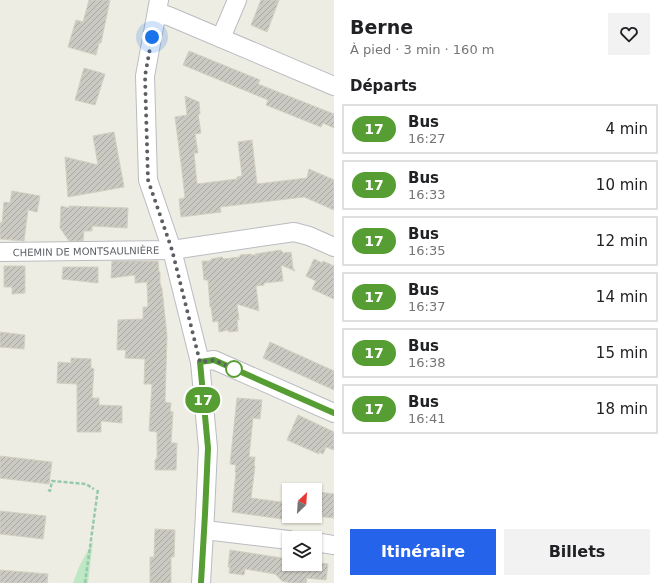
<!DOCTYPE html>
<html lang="fr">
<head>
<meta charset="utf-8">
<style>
	:root { --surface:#fff; --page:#f2f2f2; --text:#202124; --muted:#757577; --line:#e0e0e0; --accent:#2563eb }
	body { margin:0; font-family:"DejaVu Sans",sans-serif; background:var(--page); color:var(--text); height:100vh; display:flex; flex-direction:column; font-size:15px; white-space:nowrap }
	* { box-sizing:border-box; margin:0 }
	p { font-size:13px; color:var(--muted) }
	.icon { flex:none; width:22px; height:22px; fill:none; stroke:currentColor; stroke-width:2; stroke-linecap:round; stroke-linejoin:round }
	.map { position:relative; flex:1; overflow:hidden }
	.panel { display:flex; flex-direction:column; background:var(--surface); width:332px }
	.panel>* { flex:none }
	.badge { padding:0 8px; border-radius:13px; font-size:14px; line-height:26px }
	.needle { width:26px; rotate:25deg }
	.controls { position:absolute; left:282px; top:483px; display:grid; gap:8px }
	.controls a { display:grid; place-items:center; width:40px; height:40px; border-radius:0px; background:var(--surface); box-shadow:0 1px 3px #0004; font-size:20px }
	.you { position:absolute; width:20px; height:20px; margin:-10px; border:3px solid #fff; border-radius:50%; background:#1a73e8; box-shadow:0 0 0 6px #1a73e833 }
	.map>.badge { position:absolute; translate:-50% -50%; box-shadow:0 0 0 2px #fff }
	h2 { padding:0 16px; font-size:15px; line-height:36px }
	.round { display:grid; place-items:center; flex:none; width:42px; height:42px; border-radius:0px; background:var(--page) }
	.head { display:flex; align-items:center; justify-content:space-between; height:68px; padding:0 16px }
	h1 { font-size:19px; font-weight:800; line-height:30px }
	.cta { display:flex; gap:8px; margin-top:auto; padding:8px 16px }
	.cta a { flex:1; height:46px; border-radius:0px; background:var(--accent); color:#fff; font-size:16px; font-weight:800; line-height:46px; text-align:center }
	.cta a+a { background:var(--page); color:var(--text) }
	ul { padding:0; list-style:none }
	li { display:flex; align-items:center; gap:12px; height:50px; margin:0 8px 6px; padding:0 8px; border:2px solid var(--line); border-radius:0px }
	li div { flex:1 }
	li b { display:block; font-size:15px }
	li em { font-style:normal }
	li .badge { min-width:44px; font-weight:700; text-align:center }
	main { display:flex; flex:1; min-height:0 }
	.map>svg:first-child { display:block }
	.green { fill:#bee7c3 }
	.building { fill:url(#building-hatch); stroke:#d3d0c1 }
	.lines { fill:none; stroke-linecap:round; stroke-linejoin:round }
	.minor-casing { stroke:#babcc2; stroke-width:20 }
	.path { stroke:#96c9ab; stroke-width:2.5; stroke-dasharray:4 2; stroke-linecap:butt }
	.minor { stroke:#fff; stroke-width:18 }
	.line-casing { stroke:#fff; stroke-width:9 }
	.line { stroke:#569e33; stroke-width:6 }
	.walk { stroke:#5b5e64; stroke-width:4; stroke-dasharray:0 7.2 }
	.stop-dot { fill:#fff; stroke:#569e33; stroke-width:2 }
	.labels { text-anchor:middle; stroke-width:3; stroke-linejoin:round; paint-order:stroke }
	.street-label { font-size:10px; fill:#5b5e64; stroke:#fff }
</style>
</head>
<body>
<main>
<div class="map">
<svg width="334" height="583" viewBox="0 0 334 583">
	<defs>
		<pattern id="building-hatch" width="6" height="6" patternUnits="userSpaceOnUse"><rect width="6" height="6" fill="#cbcac2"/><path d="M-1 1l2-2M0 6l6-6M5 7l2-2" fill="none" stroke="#a8a7a1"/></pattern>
	</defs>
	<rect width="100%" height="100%" fill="#eeede3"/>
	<path class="green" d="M93 541 88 583H73L79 567Z"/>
	<g class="building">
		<path d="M89 0H110L101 43H99L96 55 68 47 76 20 83 22Z"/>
		<path d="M261 0H279L267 32 251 25Z"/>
		<path d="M189 51 260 80 258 84 334 114V128L323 123 321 127 266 105 268 100 183 65Z"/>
		<path d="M84 68 105 74 95 105 75 100Z"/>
		<path d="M185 96 199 102 200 114H198L201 133 195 134 198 153H194L197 184 237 179V177L242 176 238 142 252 140 257 184 307 178 309 169 334 180V210L304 197 220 207 221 212 181 217 179 199 185 198 182 171 175 117 187 115Z"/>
		<path d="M114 132 124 187 68 197 65 157 98 165 93 136Z"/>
		<path d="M12 191 40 196 37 212 28 210 24 241 0 239V222L2 223 4 202 10 203Z"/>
		<path d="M61 206 69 208V206L128 208 127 228 92 226V231H84L83 241H69L60 228Z"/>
		<path d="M281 250 283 253 291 252 293 268 295 271 281 265 283 281 264 283V285L256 286 259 311 237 304 239 320H237L238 331 229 332 228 330 219 332 218 321 213 322 211 307H210L208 280H204L202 261H210L211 259 222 257 224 259 231 258 240 257V255L251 254 252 255H257L255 254Z"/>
		<path d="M314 259 322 263 323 261 334 266V299L312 289 316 281 306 276Z"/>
		<path d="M112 261H158L159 272H160V283L162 289 167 336 165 402 171 403 170 411 173 412 171 443H177L176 470H155V460L157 458V432L149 431 152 384H144L145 359 125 358 126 350H117L118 320 143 319V307H148L147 282 135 283V275L111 278Z"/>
		<path d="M4 266H25V293L12 294V287H4Z"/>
		<path d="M63 267H98V283L62 279Z"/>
		<path d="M0 332 25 335 24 349 0 347Z"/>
		<path d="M270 342 334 371V390L263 358Z"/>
		<path d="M71 358 91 359V368L94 369 92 398H99V405L122 406V423L101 421V432H77V384L57 383 58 362 71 363Z"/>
		<path d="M237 398 262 400 260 419 253 418 249 457H255L254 466H255L251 498 289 503V520L232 512 236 472H235L236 465 230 464Z"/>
		<path d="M298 415 334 432V450L326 447 323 454 319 452V454L287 440Z"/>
		<path d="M0 456 52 462 49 484 0 478Z"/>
		<path d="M319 492 334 494V518L316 516Z"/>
		<path d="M0 511 46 516 43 539 0 534Z"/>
		<path d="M155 529 175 530 174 557H171V583H150V557H154Z"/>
		<path d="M230 550 289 559V564H315V562L328 564 326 580 307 578 306 583H292L282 581 275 574 245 569 244 575 229 573 230 567H228Z"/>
		<path d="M0 570 48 574 47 583H0Z"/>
	</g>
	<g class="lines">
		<g class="minor-casing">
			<g id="minor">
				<path d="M159 0 145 76 148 180 172 250 200 362 208 448 205 514 201 583"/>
				<path d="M157 12 171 17 334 86"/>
				<path d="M221 38 237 0"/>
				<path d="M0 252 172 250 294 232 309 236 334 247"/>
				<path d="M200 362 214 360 334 413"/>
				<path d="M205 530 289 540"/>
				<path d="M315 542 334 545"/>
			</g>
		</g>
		<g class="path">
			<path d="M48 490 50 491 52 481 86 484 94 489"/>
			<path d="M85 583 98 489"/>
		</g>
		<use href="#minor" class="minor"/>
	</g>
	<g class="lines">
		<g class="line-casing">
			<path id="line" d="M201 583 205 514 208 448 200 362 214 360 334 413"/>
		</g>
		<use href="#line" class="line"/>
		<path class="walk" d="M152 37 145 76 148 180 172 250 200 362 214 360 240 372 234 369"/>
	</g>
	<circle class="stop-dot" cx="234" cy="369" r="8"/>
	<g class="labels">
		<g class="street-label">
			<text transform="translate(86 251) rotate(-1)" y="4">CHEMIN DE MONTSAULNIÈRE</text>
		</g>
	</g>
</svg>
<div class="controls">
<a><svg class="needle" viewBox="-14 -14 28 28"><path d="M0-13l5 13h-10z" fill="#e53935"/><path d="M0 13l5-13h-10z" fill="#757577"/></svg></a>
<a><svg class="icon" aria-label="layers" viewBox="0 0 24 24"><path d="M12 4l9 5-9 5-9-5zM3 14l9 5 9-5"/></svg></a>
</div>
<div class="you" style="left:152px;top:37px"></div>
<b class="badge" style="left:203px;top:400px;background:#569e33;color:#fff">17</b>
</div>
<section class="panel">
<div class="head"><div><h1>Berne</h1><p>À pied · 3 min · 160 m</p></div><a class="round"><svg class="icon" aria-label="heart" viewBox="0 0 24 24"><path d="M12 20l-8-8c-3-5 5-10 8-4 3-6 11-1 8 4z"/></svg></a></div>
<h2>Départs</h2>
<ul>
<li><span class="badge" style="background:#569e33;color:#fff">17</span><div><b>Bus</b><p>16:27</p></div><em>4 min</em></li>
<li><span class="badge" style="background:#569e33;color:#fff">17</span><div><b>Bus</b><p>16:33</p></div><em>10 min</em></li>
<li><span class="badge" style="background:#569e33;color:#fff">17</span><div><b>Bus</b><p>16:35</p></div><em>12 min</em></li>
<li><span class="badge" style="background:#569e33;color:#fff">17</span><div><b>Bus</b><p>16:37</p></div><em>14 min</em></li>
<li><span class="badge" style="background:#569e33;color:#fff">17</span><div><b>Bus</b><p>16:38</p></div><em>15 min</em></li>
<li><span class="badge" style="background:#569e33;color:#fff">17</span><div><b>Bus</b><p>16:41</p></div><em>18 min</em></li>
</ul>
<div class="cta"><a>Itinéraire</a><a>Billets</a></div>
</section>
</main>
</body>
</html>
